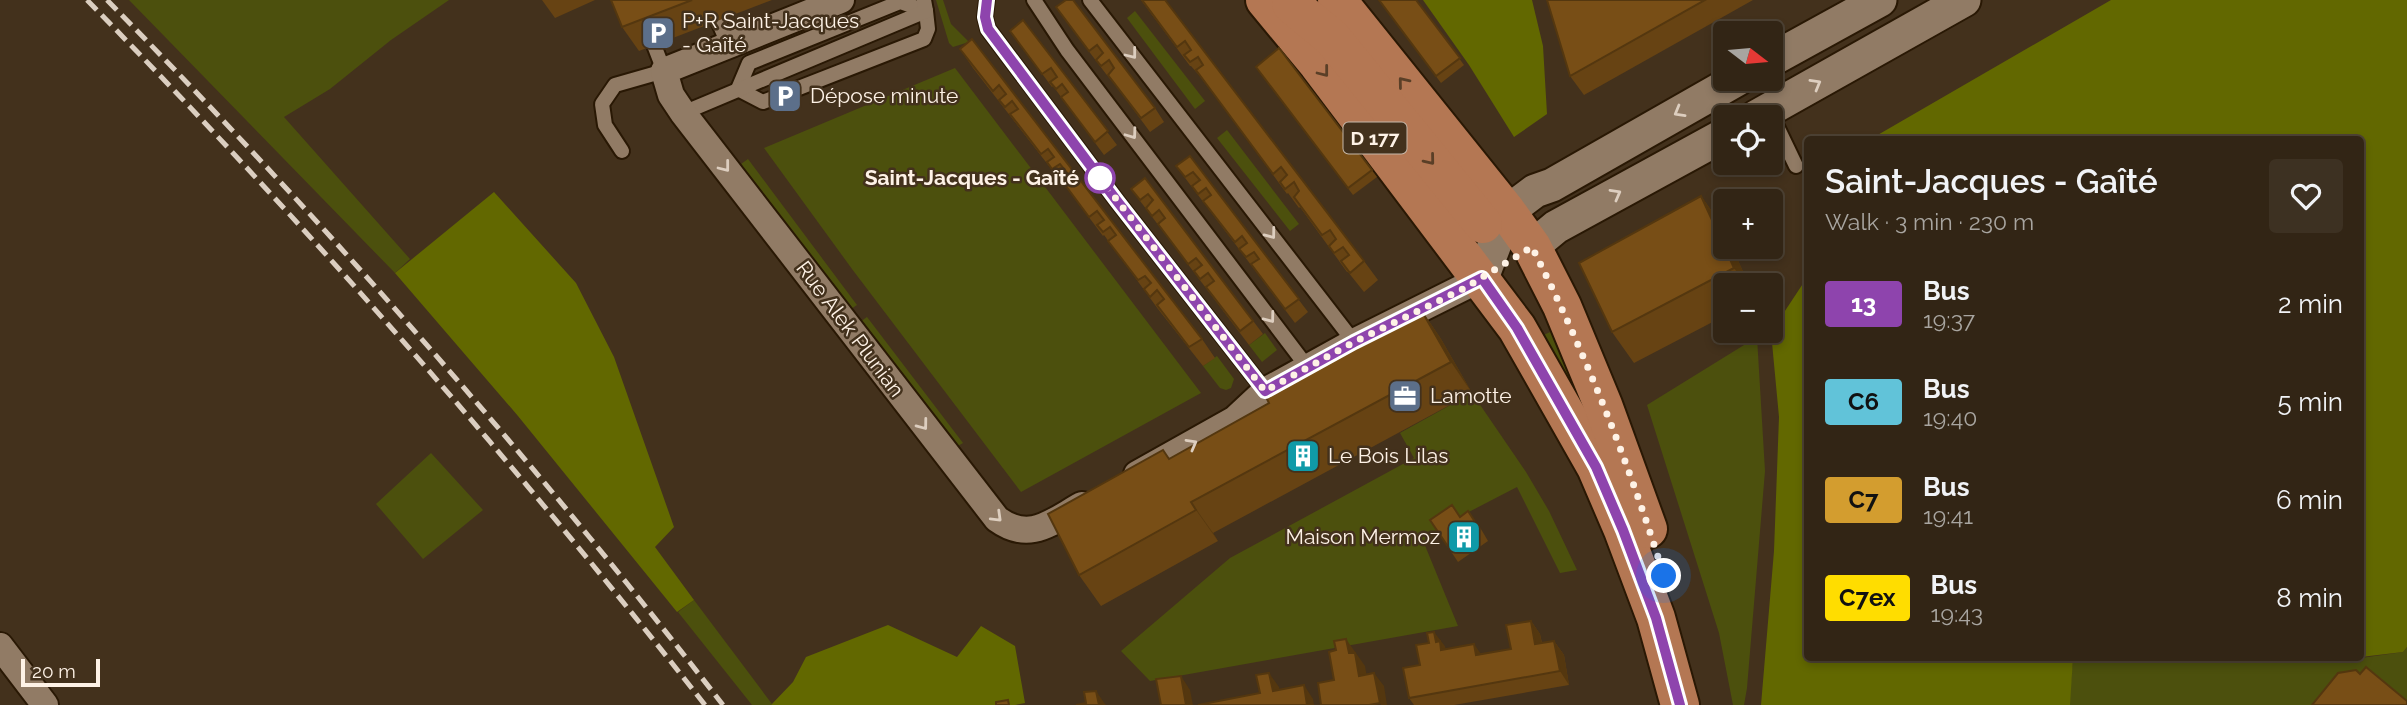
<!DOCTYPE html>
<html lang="en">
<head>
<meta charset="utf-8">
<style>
	:root { --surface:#322515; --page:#3d3122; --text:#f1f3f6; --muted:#a8a5a0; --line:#4d4234 }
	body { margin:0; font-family:Raleway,sans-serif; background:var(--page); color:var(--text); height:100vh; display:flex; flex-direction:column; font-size:26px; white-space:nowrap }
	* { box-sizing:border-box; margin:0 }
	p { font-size:23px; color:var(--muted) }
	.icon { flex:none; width:38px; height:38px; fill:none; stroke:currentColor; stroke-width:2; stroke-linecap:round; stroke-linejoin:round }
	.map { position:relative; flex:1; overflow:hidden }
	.details { position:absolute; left:1804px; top:136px; width:560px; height:525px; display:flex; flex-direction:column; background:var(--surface); border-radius:7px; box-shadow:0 4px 10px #0003,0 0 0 2px var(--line) }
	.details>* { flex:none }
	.badge { padding:0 14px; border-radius:5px; font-size:24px; line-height:46px }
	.needle { width:46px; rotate:106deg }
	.buttons { position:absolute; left:1713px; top:21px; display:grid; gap:14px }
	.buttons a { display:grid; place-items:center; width:70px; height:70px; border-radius:7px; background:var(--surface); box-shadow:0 4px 10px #0003,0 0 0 2px var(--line); font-size:35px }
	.scale { position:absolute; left:21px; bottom:18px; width:79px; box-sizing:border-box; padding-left:7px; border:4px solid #fef2e6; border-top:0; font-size:19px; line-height:24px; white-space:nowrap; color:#fef2e6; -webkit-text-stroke:5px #43311c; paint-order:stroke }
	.you { position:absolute; width:35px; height:35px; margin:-18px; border:5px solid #fff; border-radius:50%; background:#1a73e8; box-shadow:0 0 0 10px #1a73e833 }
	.map>.badge { position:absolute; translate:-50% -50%; box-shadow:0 0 0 4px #fff }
	.round { display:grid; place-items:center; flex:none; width:74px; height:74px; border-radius:7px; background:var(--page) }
	.headline { display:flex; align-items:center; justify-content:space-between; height:119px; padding:0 21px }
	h1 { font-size:33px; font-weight:600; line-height:52px }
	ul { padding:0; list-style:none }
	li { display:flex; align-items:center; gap:21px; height:98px; padding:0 21px }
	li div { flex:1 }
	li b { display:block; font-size:26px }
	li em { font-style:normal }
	li .badge { min-width:77px; font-weight:700; text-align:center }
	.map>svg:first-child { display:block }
	.green { fill:#4c500d }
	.forest { fill:#626800 }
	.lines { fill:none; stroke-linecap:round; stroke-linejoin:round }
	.service-casing { stroke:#291804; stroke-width:18 }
	.minor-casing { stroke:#291804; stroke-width:30 }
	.tertiary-casing { stroke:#291804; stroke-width:37 }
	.primary-casing { stroke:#291804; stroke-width:42 }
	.service { stroke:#917b65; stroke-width:14 }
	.minor { stroke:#917b65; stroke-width:26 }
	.tertiary { stroke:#917b65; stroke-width:33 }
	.primary { stroke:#b47753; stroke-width:38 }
	.rail { stroke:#dbcec0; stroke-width:5; stroke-dasharray:14 7; stroke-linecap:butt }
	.wall { fill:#674313 }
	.shaded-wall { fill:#54370f }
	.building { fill:#784e16; stroke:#54370f; stroke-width:2 }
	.oneway { stroke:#ddcebf }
	.oneway2 { stroke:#5a3f27 }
	.line-casing { stroke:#fff; stroke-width:16 }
	.line { stroke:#8e44ad; stroke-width:10 }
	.walk { stroke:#fef2e6; stroke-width:7; stroke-dasharray:0 12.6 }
	.stop-dot { fill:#fff; stroke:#8e44ad; stroke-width:3.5 }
	.labels { text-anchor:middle; stroke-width:5; stroke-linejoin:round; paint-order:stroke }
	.shield { fill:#43311c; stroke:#c6b8a9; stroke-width:2 }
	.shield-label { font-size:19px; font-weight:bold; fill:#fef2e6 }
	.poi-label { font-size:21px; fill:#fef2e6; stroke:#43311c; text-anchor:start }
	.stop-label { font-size:21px; font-weight:bold; fill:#fef2e6; stroke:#43311c; text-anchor:end }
	.street-label { font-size:21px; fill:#fef2e6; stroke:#43311c }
</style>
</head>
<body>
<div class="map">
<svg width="2407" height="705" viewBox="0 0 2407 705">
	<rect width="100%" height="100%" fill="#43311c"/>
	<g class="green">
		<path d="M129 0H449L391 40 330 89 284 117 410 259 395 273Z"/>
		<path d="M936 0H943L951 24 969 42 953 47 949 43Z"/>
		<path d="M1135 11 1205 101 1195 109 1127 18Z"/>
		<path d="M955 68 1201 393 1021 492 852 269 764 148Z"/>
		<path d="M1227 130 1299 224 1290 231 1217 138Z"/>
		<path d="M748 159 857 305 851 309 741 164Z"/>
		<path d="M867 317 963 443 956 447 860 322Z"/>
		<path d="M1557 329 1607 449 1539 337Z"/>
		<path d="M1265 333 1277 350 1262 362 1249 345Z"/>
		<path d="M1757 337 1765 471 1747 688 1744 705H1733L1719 633 1647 405Z"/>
		<path d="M1217 356 1234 379 1231 388 1226 390 1220 388 1203 366Z"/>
		<path d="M1472 393 1526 472 1549 511 1577 570 1560 573 1517 487 1461 516 1424 543 1458 626 1150 681 1121 651 1230 558 1414 458 1400 433Z"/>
		<path d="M431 453 483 510 423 559 376 504Z"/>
		<path d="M694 600 772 704 771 705H752L678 612Z"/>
		<path d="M2407 647V705H2069L2073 658H2361L2403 652Z"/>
	</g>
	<g class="forest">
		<path d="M1423 0H1532L1543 46 1547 114 1514 137 1469 65Z"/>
		<path d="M2111 0H2407V647L2403 652 2361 657V140H1869Z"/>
		<path d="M494 192 576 283 614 357 674 527 655 547 694 600 677 612 518 416 395 273Z"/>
		<path d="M1808 276V658H2073L2070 705H1761L1774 551 1779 417 1771 332Z"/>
		<path d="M888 625 957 657 981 626 1015 646 1025 703 1015 705H771L793 682 806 657Z"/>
	</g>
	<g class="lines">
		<g class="service-casing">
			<g id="service">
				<path d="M987 0 985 17 988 29 1117 201 1265 391"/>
				<path d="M1034 0 1067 50 1308 368"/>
				<path d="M1090 0 1354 342"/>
				<path d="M900 2 926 11 928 29 924 39 763 102 738 89 749 63Z"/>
				<path d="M718 21 728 44"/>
				<path d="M1769 110 1796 166"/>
				<path d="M683 113 926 11 924 0"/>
				<path d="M622 151 605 125 602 104 615 85 664 71 654 45"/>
			</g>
		</g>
		<g class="minor-casing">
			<g id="minor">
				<path d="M841 0 664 71 671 95 683 113 997 519C1030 543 1051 522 1082 505"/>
				<path d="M1137 474 1235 419 1265 391 1354 342 1482 278"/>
				<path d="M0 646 45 705"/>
			</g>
		</g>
		<g class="tertiary-casing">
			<g id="tertiary">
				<path d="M1771 60 1880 0"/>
				<path d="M1756 117 1964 0"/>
				<path d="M1532 247 1556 227 1726 134"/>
				<path d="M1482 278 1507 212 1535 191 1552 185 1738 79"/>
			</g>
		</g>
		<g class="primary-casing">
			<g id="primary">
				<path d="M1265 0 1318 64 1517 328 1596 467 1623 530 1656 618 1680 705"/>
				<path d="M1337 0 1507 212 1532 247 1562 306 1603 405 1648 529"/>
				<path d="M1291 4 1332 38 1483 224"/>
			</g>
		</g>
		<use href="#service" class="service"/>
		<use href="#minor" class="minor"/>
		<use href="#tertiary" class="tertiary"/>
		<use href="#primary" class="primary"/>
		<g class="rail">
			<path d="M87 0C306 224 512 459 705 705"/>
			<path d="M107 0C326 223 532 458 723 705"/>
		</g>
	</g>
	<g class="wall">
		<path d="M542 0H595L555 18Z"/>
		<path d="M611 0H772L639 51 622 27Z"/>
		<path d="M1066 0 1155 108 1164 122 1150 132 1111 79V80L1106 74 1066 21Z"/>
		<path d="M1141 0H1165L1364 261 1378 280 1364 292 1348 272H1347L1300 207 1299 208 1288 193 1287 194 1204 81 1191 66H1190Z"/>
		<path d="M1379 0H1416L1464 65 1441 83Z"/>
		<path d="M1547 0H1753L1584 95 1570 76Z"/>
		<path d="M1023 20 1117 145 1104 155 1053 86 1052 87 1010 31Z"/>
		<path d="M972 39 1202 339 1215 358 1203 366 1158 309 1104 235 1103 236 1067 188H1066L973 68 960 49Z"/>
		<path d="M1279 48 1377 177 1353 195 1256 67Z"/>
		<path d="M1190 156 1308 312 1295 323 1176 166Z"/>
		<path d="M1145 178 1263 334 1249 345 1131 189Z"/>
		<path d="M1701 196 1723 227 1726 234V247H1732L1749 285H1726V315L1634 363 1612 332Z"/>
		<path d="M1420 308 1441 339 1472 393 1213 533 1218 541 1101 606 1079 575 1169 459 1269 403Z"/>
		<path d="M1460 517 1478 524 1488 541 1458 562 1430 520Z"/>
		<path d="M1531 621 1540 634 1542 643 1554 641 1564 655 1569 685 1454 705H1414L1409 698 1420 665 1444 645 1445 649 1481 654 1511 649Z"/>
	</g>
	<g class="shaded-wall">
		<path d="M1701 196 1723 227 1726 234V247H1732L1749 285H1746L1734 268Z"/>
		<path d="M1420 308 1441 339 1472 393 1451 362Z"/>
		<path d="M1191 502 1213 533 1218 541 1196 510Z"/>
		<path d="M1531 621 1540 634 1544 658 1535 644Z"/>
		<path d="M1434 632 1444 645 1449 655 1441 650 1436 642Z"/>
		<path d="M1346 639 1365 666 1369 689 1359 676 1349 653Z"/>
		<path d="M1554 641 1564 655 1569 685 1560 671Z"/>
		<path d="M1474 644 1483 657 1476 655Z"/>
		<path d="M1269 673 1279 687 1282 705 1273 691Z"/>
		<path d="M1374 673 1384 686 1387 705H1381L1380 703Z"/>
		<path d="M1181 676 1190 690 1193 705H1186Z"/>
		<path d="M1304 685 1313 699 1314 705H1307Z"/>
		<path d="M1096 691 1105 704 1106 705H1099Z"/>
	</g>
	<g class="building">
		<path d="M611 0H692L622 27Z"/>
		<path d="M1066 0H1073L1155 108 1141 118 1108 75 1114 68 1109 60 1101 66 1096 60 1103 53 1097 45 1089 51 1056 7Z"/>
		<path d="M1142 0H1165L1364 261 1350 273 1341 261 1349 255 1343 247 1334 253 1329 246 1336 239 1330 230 1322 235 1294 197 1299 191 1294 182 1285 189 1280 182 1287 175 1281 167 1273 174 1196 70 1203 65 1198 57 1190 62 1184 55 1191 50 1185 41 1177 47Z"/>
		<path d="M1379 0H1416L1460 58 1436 76Z"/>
		<path d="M1547 0H1705L1570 76Z"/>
		<path d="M1023 20 1108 131 1095 142 1061 97 1068 92 1062 84 1056 89 1050 82 1057 77 1051 68 1042 74 1010 31Z"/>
		<path d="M972 39 1202 339 1189 347 1157 305 1164 299 1157 290 1150 297 1144 289 1151 283 1145 276 1138 280 1108 241 1116 235 1110 227 1103 232 1097 225 1104 220 1097 211 1089 217 1060 178 1068 174 1060 164 1052 169 1047 162 1054 157 1048 149 1041 154 1010 114 1018 109 1012 101 1005 107 999 100 1006 94 999 85 993 91 960 49Z"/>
		<path d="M1279 48 1372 170 1348 188 1256 67Z"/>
		<path d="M1190 156 1299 299 1285 309 1251 264 1259 259 1254 252 1246 257 1239 249 1247 243 1242 236 1235 242 1203 201 1211 195 1206 188 1198 194 1192 186 1200 180 1193 172 1185 177 1176 166Z"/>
		<path d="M1145 178 1253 321 1240 331 1206 287 1214 281 1208 273 1200 279 1194 271 1202 265 1196 258 1188 264 1158 224 1165 218 1159 210 1152 216 1146 208 1153 200 1148 194 1140 200 1131 189Z"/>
		<path d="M1701 196 1734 268 1612 332 1579 263Z"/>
		<path d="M1420 308 1451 362 1191 502 1196 510 1079 575 1048 514 1163 450 1169 459 1269 403 1264 393Z"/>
		<path d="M1452 505 1460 517 1468 511 1479 528 1449 548 1430 520Z"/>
		<path d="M1531 621 1535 644 1554 641 1560 671 1409 698 1403 668 1420 665 1416 645 1429 643 1427 633 1434 632 1436 642 1440 641 1441 650 1474 644 1476 655 1511 649 1506 625Z"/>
		<path d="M1346 639 1349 653H1355L1359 676 1374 673 1380 703 1369 705H1321L1318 683 1334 680 1329 652 1336 650 1334 641Z"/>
		<path d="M2366 667 2407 701V705H2312L2338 673 2356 670 2360 674Z"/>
		<path d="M1269 673 1273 691 1304 685 1307 705H1198L1260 693 1256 675Z"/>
		<path d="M1181 676 1186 705H1161L1156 679Z"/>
		<path d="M1096 691 1099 705H1076L1086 703 1084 692Z"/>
		<path d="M1008 700 1009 705H996V702Z"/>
	</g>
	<defs><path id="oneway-chevron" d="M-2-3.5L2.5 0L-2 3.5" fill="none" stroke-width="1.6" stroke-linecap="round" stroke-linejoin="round" transform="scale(1.75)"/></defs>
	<g class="oneway">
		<use href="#oneway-chevron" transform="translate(1132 54) rotate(52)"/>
		<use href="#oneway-chevron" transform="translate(1816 84) rotate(-30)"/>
		<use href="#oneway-chevron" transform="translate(1679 112) rotate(150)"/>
		<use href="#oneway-chevron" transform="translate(1132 134) rotate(54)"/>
		<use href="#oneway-chevron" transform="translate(725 167) rotate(52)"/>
		<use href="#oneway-chevron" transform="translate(1616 194) rotate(-29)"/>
		<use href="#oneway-chevron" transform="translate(1271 234) rotate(53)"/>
		<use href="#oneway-chevron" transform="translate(1270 318) rotate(53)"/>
		<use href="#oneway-chevron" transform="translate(923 425) rotate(53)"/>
		<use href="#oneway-chevron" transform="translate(1192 444) rotate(-29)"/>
		<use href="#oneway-chevron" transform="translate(997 517) rotate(44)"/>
	</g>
	<g class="oneway2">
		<use href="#oneway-chevron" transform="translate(1324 72) rotate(52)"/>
		<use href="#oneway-chevron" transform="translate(1403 82) rotate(-129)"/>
		<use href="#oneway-chevron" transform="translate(1430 160) rotate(51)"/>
	</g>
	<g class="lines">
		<g class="line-casing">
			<path id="line" d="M987 0 985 17 988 29 1117 201 1265 391 1354 342 1482 278 1517 328 1596 467 1623 530 1656 618 1680 705"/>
		</g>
		<use href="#line" class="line"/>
		<path class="walk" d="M1100 178 1265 391 1354 342 1463 289 1532 247C1585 352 1629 463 1664 576"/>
	</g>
	<defs>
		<g id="parking-square" transform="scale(1.75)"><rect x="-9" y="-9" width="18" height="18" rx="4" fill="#5c6f8a" stroke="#43311c"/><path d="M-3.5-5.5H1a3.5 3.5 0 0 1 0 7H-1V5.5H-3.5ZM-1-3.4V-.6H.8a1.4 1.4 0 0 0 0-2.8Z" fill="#fff"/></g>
		<g id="office-square" transform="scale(1.75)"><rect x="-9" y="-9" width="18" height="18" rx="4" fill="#5c6f8a" stroke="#43311c"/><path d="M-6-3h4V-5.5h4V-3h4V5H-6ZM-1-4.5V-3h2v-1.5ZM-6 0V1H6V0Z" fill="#fff"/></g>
		<g id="building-square" transform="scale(1.75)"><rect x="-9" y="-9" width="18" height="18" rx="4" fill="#0f9aa8" stroke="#43311c"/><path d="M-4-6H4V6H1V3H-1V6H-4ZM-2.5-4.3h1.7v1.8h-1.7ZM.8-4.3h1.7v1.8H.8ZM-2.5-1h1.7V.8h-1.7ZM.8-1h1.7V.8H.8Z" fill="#fff"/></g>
	</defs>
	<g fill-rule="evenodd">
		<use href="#parking-square" x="658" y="33"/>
		<use href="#parking-square" x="785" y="96"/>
		<use href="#office-square" x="1405" y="396"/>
		<use href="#building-square" x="1303" y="456"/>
		<use href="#building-square" x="1464" y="537"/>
	</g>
	<circle class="stop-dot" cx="1100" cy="178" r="14"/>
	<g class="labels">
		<rect class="shield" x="1343.5" y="122.5" width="63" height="31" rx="5"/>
		<g class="shield-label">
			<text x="1375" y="145">D 177</text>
		</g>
		<g class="poi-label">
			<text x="682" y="28">P+R Saint-Jacques<tspan x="682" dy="24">- Gaîté</tspan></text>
			<text x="810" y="103">Dépose minute</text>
			<text x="1430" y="403">Lamotte</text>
			<text x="1328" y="463">Le Bois Lilas</text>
			<text x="1440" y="544" text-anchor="end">Maison Mermoz</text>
		</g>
		<g class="stop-label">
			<text x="1079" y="185">Saint-Jacques - Gaîté</text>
		</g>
		<g class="street-label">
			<text transform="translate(850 329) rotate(53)" y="7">Rue Alek Plunian</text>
		</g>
	</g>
</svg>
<div class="buttons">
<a><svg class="needle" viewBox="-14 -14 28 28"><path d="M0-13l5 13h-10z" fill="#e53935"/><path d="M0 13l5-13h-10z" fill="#a8a5a0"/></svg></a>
<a><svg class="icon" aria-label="locate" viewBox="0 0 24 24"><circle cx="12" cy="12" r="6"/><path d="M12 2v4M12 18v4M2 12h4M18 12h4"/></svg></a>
<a>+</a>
<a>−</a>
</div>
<div class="scale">20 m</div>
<div class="you" style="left:1664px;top:576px"></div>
<section class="details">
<div class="headline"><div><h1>Saint-Jacques - Gaîté</h1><p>Walk · 3 min · 230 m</p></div><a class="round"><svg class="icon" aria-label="heart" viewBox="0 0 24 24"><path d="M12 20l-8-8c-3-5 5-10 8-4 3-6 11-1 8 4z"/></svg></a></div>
<ul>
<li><span class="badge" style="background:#8e44ad;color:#fff">13</span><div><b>Bus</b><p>19:37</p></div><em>2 min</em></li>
<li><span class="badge" style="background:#61c3d9;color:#111">C6</span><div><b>Bus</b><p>19:40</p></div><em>5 min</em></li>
<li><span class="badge" style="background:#d39d2f;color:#111">C7</span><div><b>Bus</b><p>19:41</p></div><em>6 min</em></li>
<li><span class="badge" style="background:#fd0;color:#111">C7ex</span><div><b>Bus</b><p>19:43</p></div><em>8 min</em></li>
</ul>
</section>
</div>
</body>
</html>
